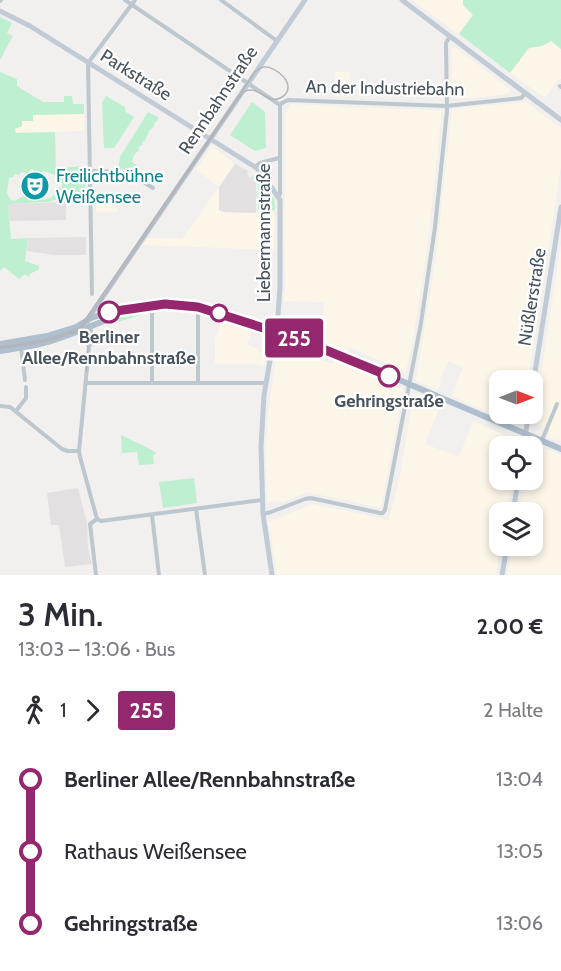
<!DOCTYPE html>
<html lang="de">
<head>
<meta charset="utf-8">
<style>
	:root { --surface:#fff; --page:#f2f2f3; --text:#2b2b33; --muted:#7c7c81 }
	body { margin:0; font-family:Cabin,sans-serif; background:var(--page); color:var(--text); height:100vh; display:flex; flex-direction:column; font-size:22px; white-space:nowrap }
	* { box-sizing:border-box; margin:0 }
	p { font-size:20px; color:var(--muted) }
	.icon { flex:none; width:33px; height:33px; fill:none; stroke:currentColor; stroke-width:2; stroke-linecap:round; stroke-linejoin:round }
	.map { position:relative; height:575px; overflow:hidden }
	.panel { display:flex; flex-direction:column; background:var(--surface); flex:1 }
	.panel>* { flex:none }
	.badge { padding:0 12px; border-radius:4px; font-size:21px; line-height:39px }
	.needle { width:39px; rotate:90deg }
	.tools { position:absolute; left:489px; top:370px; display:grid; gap:12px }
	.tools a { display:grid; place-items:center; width:54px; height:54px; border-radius:12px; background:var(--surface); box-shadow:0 3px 9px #0003; font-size:30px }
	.map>.badge { position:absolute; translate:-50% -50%; box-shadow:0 0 0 3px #fff }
	.legs { display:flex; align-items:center; gap:9px; height:66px; padding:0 18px; font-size:20px }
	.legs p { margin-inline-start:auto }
	.head { display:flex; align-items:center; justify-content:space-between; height:102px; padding:0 18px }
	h1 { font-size:33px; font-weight:600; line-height:45px }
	ul { padding:0 18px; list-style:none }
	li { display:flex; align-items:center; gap:21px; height:72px; font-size:22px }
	li i { display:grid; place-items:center; width:9px; height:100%; margin:0 8px; background:currentColor }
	li i::after { content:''; width:15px; height:15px; margin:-8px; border:4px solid; border-radius:50%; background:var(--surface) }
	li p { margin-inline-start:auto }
	li:first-child i { background:linear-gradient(#0000 50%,currentColor 0) }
	li:last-child i { background:linear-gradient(currentColor 50%,#0000 0) }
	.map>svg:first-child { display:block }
	.commercial { fill:#fcf6e9 }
	.education { fill:#e3e0e1 }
	.green { fill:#beefd1 }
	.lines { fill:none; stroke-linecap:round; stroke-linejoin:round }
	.street { stroke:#bdc7ce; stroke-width:4 }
	.secondary { stroke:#c0cbd6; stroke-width:5 }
	.primary { stroke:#afbfce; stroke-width:6 }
	.tram { stroke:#b1b5ba; stroke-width:1.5 }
	.line-1-casing { stroke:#fff; stroke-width:14 }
	.line-1 { stroke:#95276e; stroke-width:9 }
	.stop-1-dot { fill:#fff; stroke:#95276e; stroke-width:3 }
	.labels { text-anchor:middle; stroke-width:4.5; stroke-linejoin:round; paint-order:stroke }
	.street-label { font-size:18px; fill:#47535d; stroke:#fff }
	.culture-label { font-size:18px; fill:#0d838f; stroke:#fff; text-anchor:start }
	.stop-label { font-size:18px; font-weight:bold; fill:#47535d; stroke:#fff }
</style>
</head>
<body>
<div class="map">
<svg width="561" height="575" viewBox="0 0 561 575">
	<rect width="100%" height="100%" fill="#f2efef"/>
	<g class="commercial">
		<path d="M412 0H463V5L473 14 458 34Z"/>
		<path d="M551 41 561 50V79L558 80 545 98 510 73 529 48H534L548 43Z"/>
		<path d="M455 47 510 89 509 94 458 99 452 93 451 49Z"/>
		<path d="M335 72H349L350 97 336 96Z"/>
		<path d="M526 102 561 128V166L528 381H500V414H523L522 421 518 424 451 396 463 368 449 361 439 381 441 382 438 390 416 381 436 255 452 109Z"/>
		<path d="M291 104 337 106V107L442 110 426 257 413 339 406 372 349 347 348 352 322 342 324 302 284 301 285 283 284 214 286 180 285 113Z"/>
		<path d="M84 114V131L15 133V128L22 126V121L33 115Z"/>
		<path d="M212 146 235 164 219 187 223 212 275 213 274 250 143 245 148 238 182 239 219 187 196 169Z"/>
		<path d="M96 196H118L117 212H96Z"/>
		<path d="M561 244V441L556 439 555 440 547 437 550 430 534 423Z"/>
		<path d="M222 320 252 330 247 345 259 349V352L266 354 264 366 256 364H215V339Z"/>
		<path d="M278 345 333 364V358L404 388 381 508 307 492 286 501 267 502 266 464 267 422Z"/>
		<path d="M414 393H416L441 404 425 444 459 457 473 421 507 436 503 447H500V480H512L507 513H500V546H501L496 575H277L268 522 313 504 389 520 393 503 394 502 400 475Z"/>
		<path d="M542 448H544L561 455V575H507L512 546H532V513H517L519 506 529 480H532L533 472Z"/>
	</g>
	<g class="education">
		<path d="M235 164 248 171 247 174 253 181H256V194H257V197L256 198V213L223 212 219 210V187Z"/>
		<path d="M66 202V220L10 221 8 204Z"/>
		<path d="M86 237V255H54L27 251 28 238Z"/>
		<path d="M78 488 87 522 88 548 92 564 65 567 59 525H51L47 493Z"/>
	</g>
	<g class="green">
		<path d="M463 0H561V49L551 41 542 46 529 48 510 73 459 34 473 15 463 5Z"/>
		<path d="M0 17 12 23 7 33 13 36 0 60Z"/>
		<path d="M0 72 17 79V86L43 102H64V96H72L73 104H84V114L33 115V121H22V126L15 129 16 133 55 132 56 168 85 166V199H62V196L68 195V192L65 188H63V190L57 191 56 188 62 187V183H56V180L58 177 48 172H34L32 169 30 170 31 177H33L35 182H25L27 176 25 172 20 173V175L15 174 13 177 9 178 7 193 11 200 14 201 24 196 25 192H35L32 198C42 202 49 200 57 193H60L61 199 54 200 49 202 8 204 11 239 28 238 25 261 39 266V269L30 274 29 277 25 274 19 279 4 267 0 271Z"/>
		<path d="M106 96 125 107 126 112 134 117 114 148H104L102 103Z"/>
		<path d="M252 102 265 112 266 148 255 151 230 135Z"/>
		<path d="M148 112 158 117V119L154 124V126L149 131 147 136 146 137V138L144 142H142L143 144 138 148 139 150 134 155 132 161H130L137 165 132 172 118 168 120 157Z"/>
		<path d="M256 174 260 178V187L261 179 274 199 275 210H258V181L253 180 251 177Z"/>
		<path d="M177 307 194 309V313L169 311 149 312 118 322 116 319 140 310Z"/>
		<path d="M121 435 152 450 156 453 153 456 154 464 139 465 137 452 122 453Z"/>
		<path d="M194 478 197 503 163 508 159 482Z"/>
	</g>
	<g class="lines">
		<g class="street">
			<path d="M125 0 280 105"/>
			<path d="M221 0 277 41"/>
			<path d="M0 1 1 0"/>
			<path d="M560 86 561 87"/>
			<path d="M280 105 282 103 288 100 446 106 521 98 525 94"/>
			<path d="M255 167 260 163 279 158"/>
			<path d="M90 171C122 171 126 171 153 188"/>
			<path d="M278 196 280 194V105"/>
			<path d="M92 294 88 63 135 0"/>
			<path d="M89 325 91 331V344"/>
			<path d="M79 332 86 337 89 347 79 451 80 457 97 519"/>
			<path d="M21 348 25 380"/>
			<path d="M86 383H266"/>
			<path d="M152 383V306"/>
			<path d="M198 383V308"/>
			<path d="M0 406 10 407 62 449 68 451H79"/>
			<path d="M16 411 26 398V387"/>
			<path d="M542 440 557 404"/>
			<path d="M196 509 205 575"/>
			<path d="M263 514 271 512 305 499 311 498 380 513H383L385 510 421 323 435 227 447 111 446 43 450 36"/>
			<path d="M152 515 159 575"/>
			<path d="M97 519 101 521 262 500"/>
			<path d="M96 575 90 524 97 519"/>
		</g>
		<g class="secondary">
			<path d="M402 0 561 120"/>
			<path d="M0 11 30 26 255 167 260 171 280 200V287L278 315 264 395 261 447 263 514 272 575"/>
			<path d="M88 319 305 0"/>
			<path d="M532 391 561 207"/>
			<path d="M523 447 529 414"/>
			<path d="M513 513 518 480"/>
			<path d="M502 575 507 546"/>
		</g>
		<g class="primary">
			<path d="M0 344 47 336 76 327 91 318 109 312 152 305 177 304 198 307 210 310 334 352 561 449"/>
			<path d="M0 351C16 348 32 347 47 342 75 334 101 321 128 312"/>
		</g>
		<g class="tram">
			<path d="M70 333H81C92 342 87 358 86 371"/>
			<path d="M0 347C24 343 61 339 81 326L255 72C258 69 259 68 263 67 276 65 299 86 282 97 267 107 259 83 243 92L83 327C63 341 24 345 0 348"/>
		</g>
	</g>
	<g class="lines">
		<g class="line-1-casing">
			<path id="line-1" d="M109 312 165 304 198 307 301 340 389 376"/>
		</g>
		<use href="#line-1" class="line-1"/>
	</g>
	<defs>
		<g id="theatre-disc" transform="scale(1.5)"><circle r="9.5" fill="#0f9aa8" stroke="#fff"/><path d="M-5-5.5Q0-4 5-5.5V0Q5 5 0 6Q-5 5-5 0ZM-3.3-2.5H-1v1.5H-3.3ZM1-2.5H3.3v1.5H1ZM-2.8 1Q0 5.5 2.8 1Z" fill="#fff"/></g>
	</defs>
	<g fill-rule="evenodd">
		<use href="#theatre-disc" x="35" y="186"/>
	</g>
	<g class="stop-1-dot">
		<circle cx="109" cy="312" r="10"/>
		<circle cx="219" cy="313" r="8"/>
		<circle cx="389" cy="376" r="10"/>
	</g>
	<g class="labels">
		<g class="street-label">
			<text transform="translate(136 75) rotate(32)" y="6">Parkstraße</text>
			<text transform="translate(385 88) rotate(1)" y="6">An der Industriebahn</text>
			<text transform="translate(218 100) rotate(-56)" y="6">Rennbahnstraße</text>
			<text transform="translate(264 233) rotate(-90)" y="6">Liebermannstraße</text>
			<text transform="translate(532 297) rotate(-81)" y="6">Nüßlerstraße</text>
		</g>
		<g class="culture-label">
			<text x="56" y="182">Freilichtbühne<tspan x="56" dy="21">Weißensee</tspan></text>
		</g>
		<g class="stop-label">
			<text x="109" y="343">Berliner<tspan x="109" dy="21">Allee/Rennbahnstraße</tspan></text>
			<text x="389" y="407">Gehringstraße</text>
		</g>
	</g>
</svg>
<div class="tools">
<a><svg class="needle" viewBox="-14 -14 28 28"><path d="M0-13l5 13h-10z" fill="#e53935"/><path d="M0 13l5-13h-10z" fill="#7c7c81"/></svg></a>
<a><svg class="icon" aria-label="locate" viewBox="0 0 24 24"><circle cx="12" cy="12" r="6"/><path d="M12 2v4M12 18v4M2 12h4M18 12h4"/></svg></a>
<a><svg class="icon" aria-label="layers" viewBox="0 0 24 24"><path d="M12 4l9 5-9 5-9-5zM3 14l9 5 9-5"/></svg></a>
</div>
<b class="badge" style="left:294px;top:338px;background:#95276e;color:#fff">255</b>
</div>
<section class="panel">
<div class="head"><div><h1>3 Min.</h1><p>13:03 – 13:06 · Bus</p></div><b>2.00 €</b></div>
<div class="legs"><svg class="icon" aria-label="walk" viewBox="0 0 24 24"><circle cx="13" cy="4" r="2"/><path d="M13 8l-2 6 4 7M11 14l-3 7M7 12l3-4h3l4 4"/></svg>1<svg class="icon" aria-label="forward" viewBox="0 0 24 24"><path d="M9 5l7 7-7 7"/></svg><b class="badge" style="background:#95276e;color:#fff">255</b><p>2 Halte</p></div>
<ul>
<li><i style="color:#95276e"></i><b>Berliner Allee/Rennbahnstraße</b><p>13:04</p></li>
<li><i style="color:#95276e"></i><span>Rathaus Weißensee</span><p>13:05</p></li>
<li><i style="color:#95276e"></i><b>Gehringstraße</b><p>13:06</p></li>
</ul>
</section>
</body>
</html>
